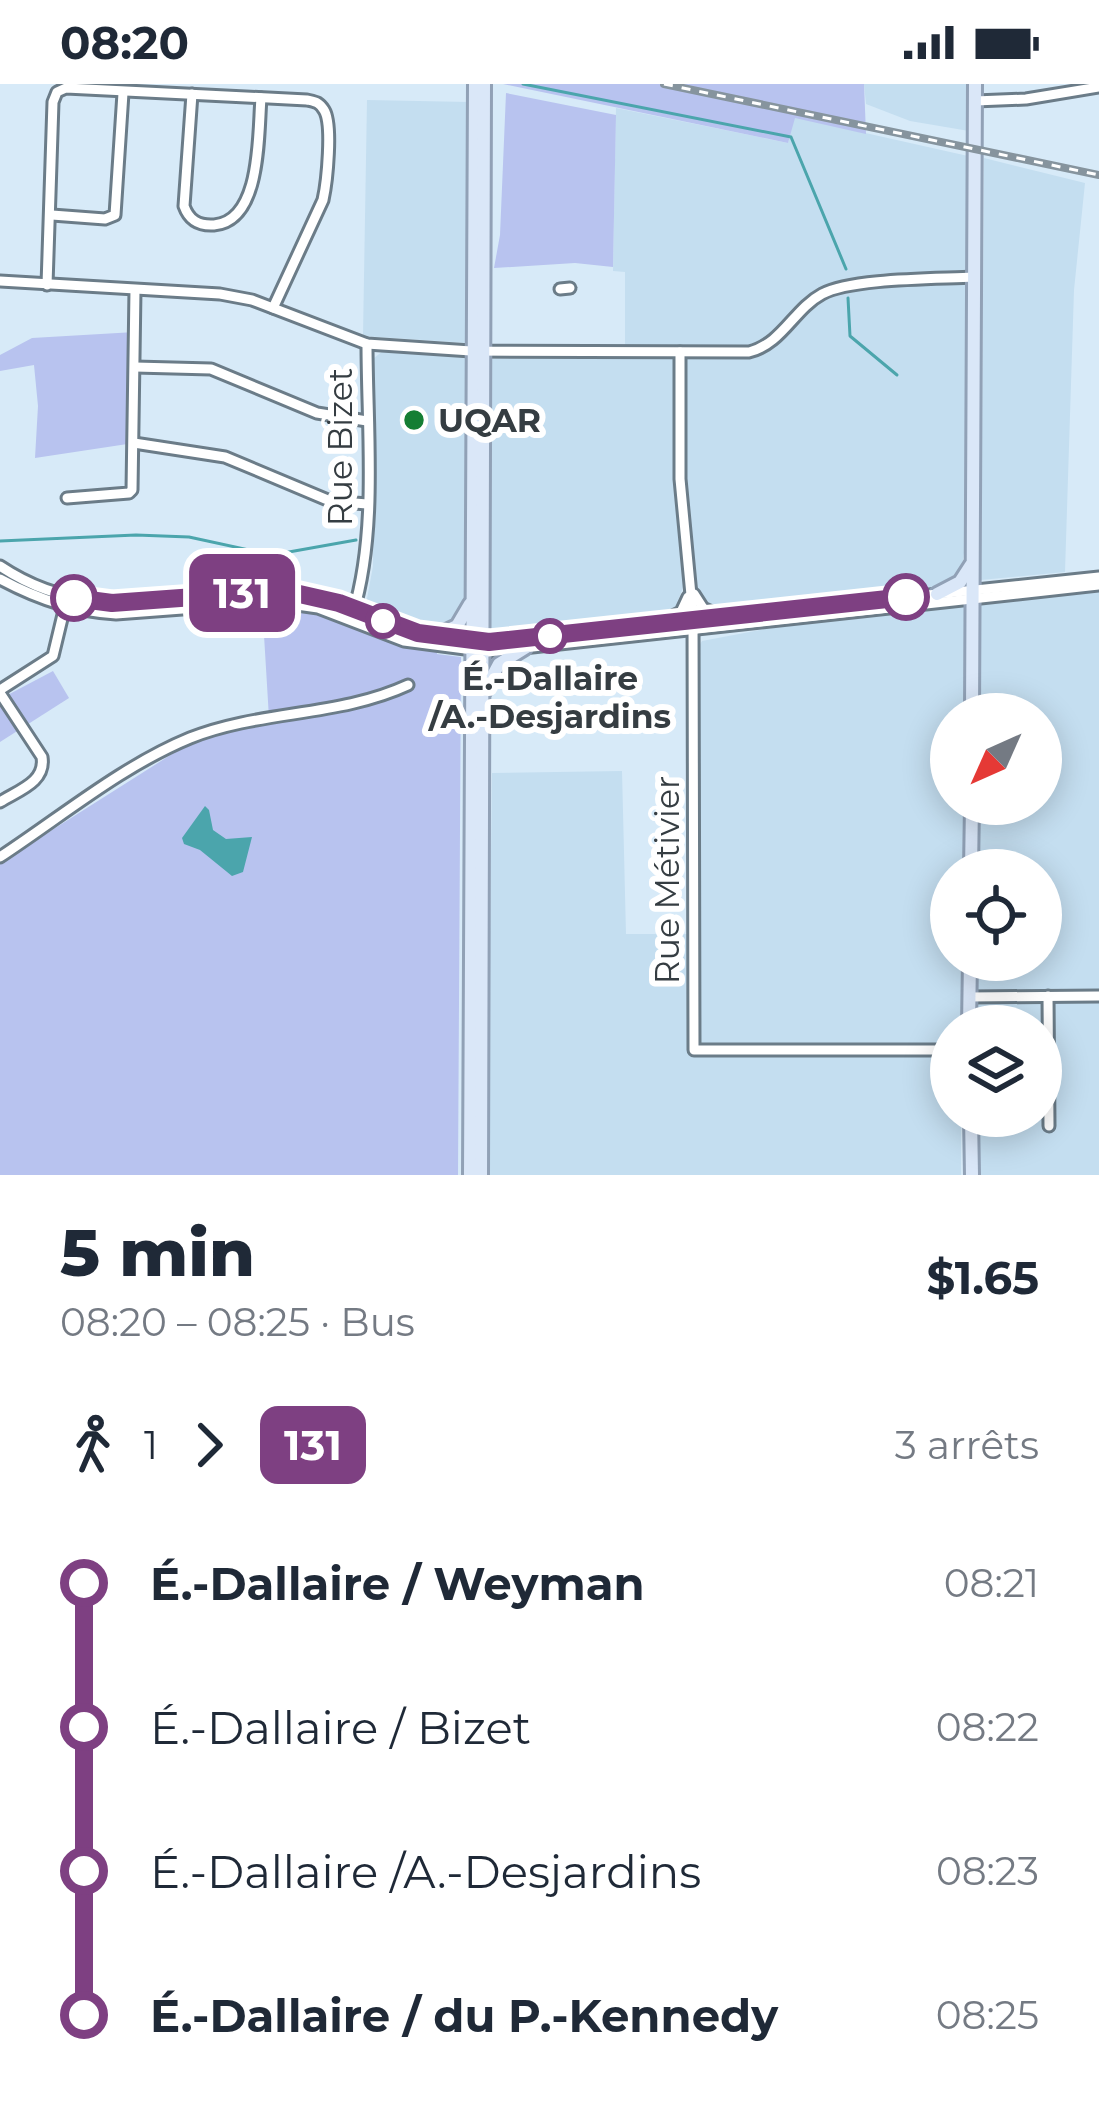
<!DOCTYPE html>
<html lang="fr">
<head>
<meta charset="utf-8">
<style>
	:root { --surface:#fff; --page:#f6f6f7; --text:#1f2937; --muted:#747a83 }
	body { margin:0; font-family:Montserrat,sans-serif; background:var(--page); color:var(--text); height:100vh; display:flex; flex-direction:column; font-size:45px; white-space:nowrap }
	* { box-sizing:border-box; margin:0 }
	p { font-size:39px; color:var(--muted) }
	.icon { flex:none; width:66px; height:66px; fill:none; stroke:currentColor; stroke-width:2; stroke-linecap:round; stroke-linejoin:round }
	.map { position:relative; height:1091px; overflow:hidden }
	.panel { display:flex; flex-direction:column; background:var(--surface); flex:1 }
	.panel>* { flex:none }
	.badge { padding:0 24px; border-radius:18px; font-size:42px; line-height:78px }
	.needle { width:78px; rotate:225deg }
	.buttons { position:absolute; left:930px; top:609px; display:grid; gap:24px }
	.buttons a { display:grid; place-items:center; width:132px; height:132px; border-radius:50%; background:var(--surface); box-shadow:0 6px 30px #0003; font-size:60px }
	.map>.badge { position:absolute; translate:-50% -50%; box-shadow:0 0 0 6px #fff }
	.legs { display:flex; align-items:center; gap:18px; height:132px; padding:0 60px; font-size:39px }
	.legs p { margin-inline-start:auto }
	.overview { display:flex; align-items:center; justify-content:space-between; height:204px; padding:0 60px }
	h1 { font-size:66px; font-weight:800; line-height:90px }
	ul { padding:0 60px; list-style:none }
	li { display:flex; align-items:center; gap:42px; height:144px; font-size:45px }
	li i { display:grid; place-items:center; width:18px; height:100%; margin:0 15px; background:currentColor }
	li i::after { content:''; width:30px; height:30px; margin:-15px; border:9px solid; border-radius:50%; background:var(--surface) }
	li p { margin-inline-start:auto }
	li:first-child i { background:linear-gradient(#0000 50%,currentColor 0) }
	li:last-child i { background:linear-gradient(currentColor 50%,#0000 0) }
	.status { display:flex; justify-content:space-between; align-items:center; height:84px; padding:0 60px; background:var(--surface); direction:ltr }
	.status svg { height:33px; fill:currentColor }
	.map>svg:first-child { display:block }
	.built { fill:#c4def0 }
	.green { fill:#b8c3ef }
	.water { fill:#4ba5ac }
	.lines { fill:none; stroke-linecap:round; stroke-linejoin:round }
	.stream { stroke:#4ba5ac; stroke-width:3 }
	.minor-casing { stroke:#6b7c88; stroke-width:15 }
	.major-casing { stroke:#91a1b6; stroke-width:18 }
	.minor { stroke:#fff; stroke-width:9 }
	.major { stroke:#dae7f8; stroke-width:12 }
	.rail-casing { stroke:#86949e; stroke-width:8 }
	.rail { stroke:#fff; stroke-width:3; stroke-dasharray:9; stroke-linecap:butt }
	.line-1-casing { stroke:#fff; stroke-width:27 }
	.line-1 { stroke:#7e4082; stroke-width:18 }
	.poi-dot { fill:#147e34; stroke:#fff; stroke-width:4.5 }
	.stop-1-dot { fill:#fff; stroke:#7e4082; stroke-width:6 }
	.labels { text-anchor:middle; stroke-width:12; stroke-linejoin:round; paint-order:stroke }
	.poi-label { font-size:33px; font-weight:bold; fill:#353d42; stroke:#fff; text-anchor:start }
	.street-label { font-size:33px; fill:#353d42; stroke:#fff }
	.stop-label { font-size:33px; font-weight:bold; fill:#353d42; stroke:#fff }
</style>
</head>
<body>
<div class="status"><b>08:20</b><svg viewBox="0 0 49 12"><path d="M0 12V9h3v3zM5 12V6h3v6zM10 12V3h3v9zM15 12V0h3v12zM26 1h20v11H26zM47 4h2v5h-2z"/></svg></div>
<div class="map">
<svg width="1099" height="1091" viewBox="0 0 1099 1091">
	<rect width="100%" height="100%" fill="#d7eaf8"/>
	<g class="built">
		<path d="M864 0H969V47L910 37 866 20Z"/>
		<path d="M367 16 469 18 468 259 363 252Z"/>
		<path d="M616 24 788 59 794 33 968 72 964 469 962 483 952 493 936 503 728 528 711 524 702 517 692 498H685L676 522 657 535 488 554 489 275 625 273V188L613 187Z"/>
		<path d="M984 74 1085 99 1074 206 1065 488 981 496Z"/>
		<path d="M384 266 469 272 464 522 455 538 439 544 398 536 366 520 373 482V275Z"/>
		<path d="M1099 506V1091H978L976 1032H1041V942H974V876H1041V786H974L975 720H1041V630H975L976 518Z"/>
		<path d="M966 520 965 630H951V720H964V786H951V876H963L962 942H951V1032H961V1091H487L492 689 622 687 626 850H698L699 562 702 557 765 545Z"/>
	</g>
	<g class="green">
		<path d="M503 0H864L866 50 795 34 788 59Z"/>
		<path d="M506 9 616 31 613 183 575 179 494 184 500 151Z"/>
		<path d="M135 248 134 359 35 374 38 322 34 281 0 287V271L32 254Z"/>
		<path d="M262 518 306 522 437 563V570L461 573 458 1091H0V779L191 658 269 634Z"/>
		<path d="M53 587 69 614 0 658V615Z"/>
	</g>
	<path class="water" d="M205 722 209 726 213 746 226 755 252 753 243 788 232 792 200 766 184 760 182 754Z"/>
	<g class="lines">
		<g class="stream">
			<path d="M523 0 791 53 846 185"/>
			<path d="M848 214 850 252 897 291"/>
			<path d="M0 457 136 451 189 453 272 471 356 456"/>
		</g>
		<g class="minor-casing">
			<g id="minor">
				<path d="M192 10 184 122C189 136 198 142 214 141 262 137 258 49 261 14"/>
				<path d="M975 17 1026 15 1099 3"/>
				<path d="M52 131 105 135 115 131 123 9"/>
				<path d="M0 197 220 210 252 216 367 260 471 267 749 268C782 260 794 225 822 210 851 194 938 195 973 193"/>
				<path d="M47 201 53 18 57 8 66 4 307 16C316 18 319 18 324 26 333 40 327 98 323 116L273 224"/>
				<path d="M560 205 570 204"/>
				<path d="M680 268V395L693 532 694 966H951"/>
				<path d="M135 283 211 285 317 329 367 337"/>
				<path d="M134 359 225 373 330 417 367 420"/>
				<path d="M67 414 129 409 132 406 135 206"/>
				<path d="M0 482C103 551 188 495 296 509 330 514 360 529 392 540 421 551 451 554 482 558L1099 493"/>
				<path d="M0 495C37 515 74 528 116 530L276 518 318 524 404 557 488 568 1099 501"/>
				<path d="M694 510 703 524 721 532"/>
				<path d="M353 529C378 447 367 345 367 260"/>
				<path d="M663 537 681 528 688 513"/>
				<path d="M0 606 53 572 66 518"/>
				<path d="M0 609 42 673C46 698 19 706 0 718"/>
				<path d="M0 773C61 733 122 682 190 654 260 626 339 633 408 601"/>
				<path d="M1048 912 1049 1042"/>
				<path d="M969 913 1099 912"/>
			</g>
		</g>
		<g class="major-casing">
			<g id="major">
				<path d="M937 510 960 498 971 481"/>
				<path d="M436 552 457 542 470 520"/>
				<path d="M484 608 499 580 525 564"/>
				<path d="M972 630 975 0"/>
				<path d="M971 786 972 720"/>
				<path d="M969 942 970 876"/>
				<path d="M971 1032 972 1091"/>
				<path d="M470 1091 475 0"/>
				<path d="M481 1091 484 0"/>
			</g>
		</g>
		<use href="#minor" class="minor"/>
		<use href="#major" class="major"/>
		<g class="rail-casing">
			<path id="rail" d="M664 0 1099 91"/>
		</g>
		<use href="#rail" class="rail"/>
	</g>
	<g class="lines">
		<g class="line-1-casing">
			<path id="line-1" d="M74 514 112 519 262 508 295 509 339 519 418 549 489 558 906 513"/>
		</g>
		<use href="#line-1" class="line-1"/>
	</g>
	<circle class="poi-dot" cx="414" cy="336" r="12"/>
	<g class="stop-1-dot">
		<circle cx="906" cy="513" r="21"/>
		<circle cx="74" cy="514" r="21"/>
		<circle cx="383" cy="537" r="15"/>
		<circle cx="550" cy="552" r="15"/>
	</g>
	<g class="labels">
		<g class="poi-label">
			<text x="438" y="348">UQAR</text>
		</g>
		<g class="street-label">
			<text transform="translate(340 363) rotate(-90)" y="12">Rue Bizet</text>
			<text transform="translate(667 796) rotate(-90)" y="12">Rue Métivier</text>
		</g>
		<g class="stop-label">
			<text x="550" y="606">É.-Dallaire<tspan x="550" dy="38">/A.-Desjardins</tspan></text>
		</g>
	</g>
</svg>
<div class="buttons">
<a><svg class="needle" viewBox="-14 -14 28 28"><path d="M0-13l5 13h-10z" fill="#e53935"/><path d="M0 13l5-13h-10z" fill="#747a83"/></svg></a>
<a><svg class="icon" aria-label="locate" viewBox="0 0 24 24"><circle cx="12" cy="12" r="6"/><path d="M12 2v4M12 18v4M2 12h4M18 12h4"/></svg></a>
<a><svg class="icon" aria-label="layers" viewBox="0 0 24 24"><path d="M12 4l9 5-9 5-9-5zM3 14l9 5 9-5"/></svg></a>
</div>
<b class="badge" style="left:242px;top:509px;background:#7e4082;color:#fff">131</b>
</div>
<section class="panel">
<div class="overview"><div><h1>5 min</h1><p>08:20 – 08:25 · Bus</p></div><b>$1.65</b></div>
<div class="legs"><svg class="icon" aria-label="walk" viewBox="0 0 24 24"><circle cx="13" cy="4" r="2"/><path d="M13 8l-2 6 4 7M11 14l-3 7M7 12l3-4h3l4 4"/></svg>1<svg class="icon" aria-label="forward" viewBox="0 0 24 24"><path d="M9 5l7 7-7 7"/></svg><b class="badge" style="background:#7e4082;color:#fff">131</b><p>3 arrêts</p></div>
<ul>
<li><i style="color:#7e4082"></i><b>É.-Dallaire / Weyman</b><p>08:21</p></li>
<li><i style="color:#7e4082"></i><span>É.-Dallaire / Bizet</span><p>08:22</p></li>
<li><i style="color:#7e4082"></i><span>É.-Dallaire /A.-Desjardins</span><p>08:23</p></li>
<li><i style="color:#7e4082"></i><b>É.-Dallaire / du P.-Kennedy</b><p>08:25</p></li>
</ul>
</section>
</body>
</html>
